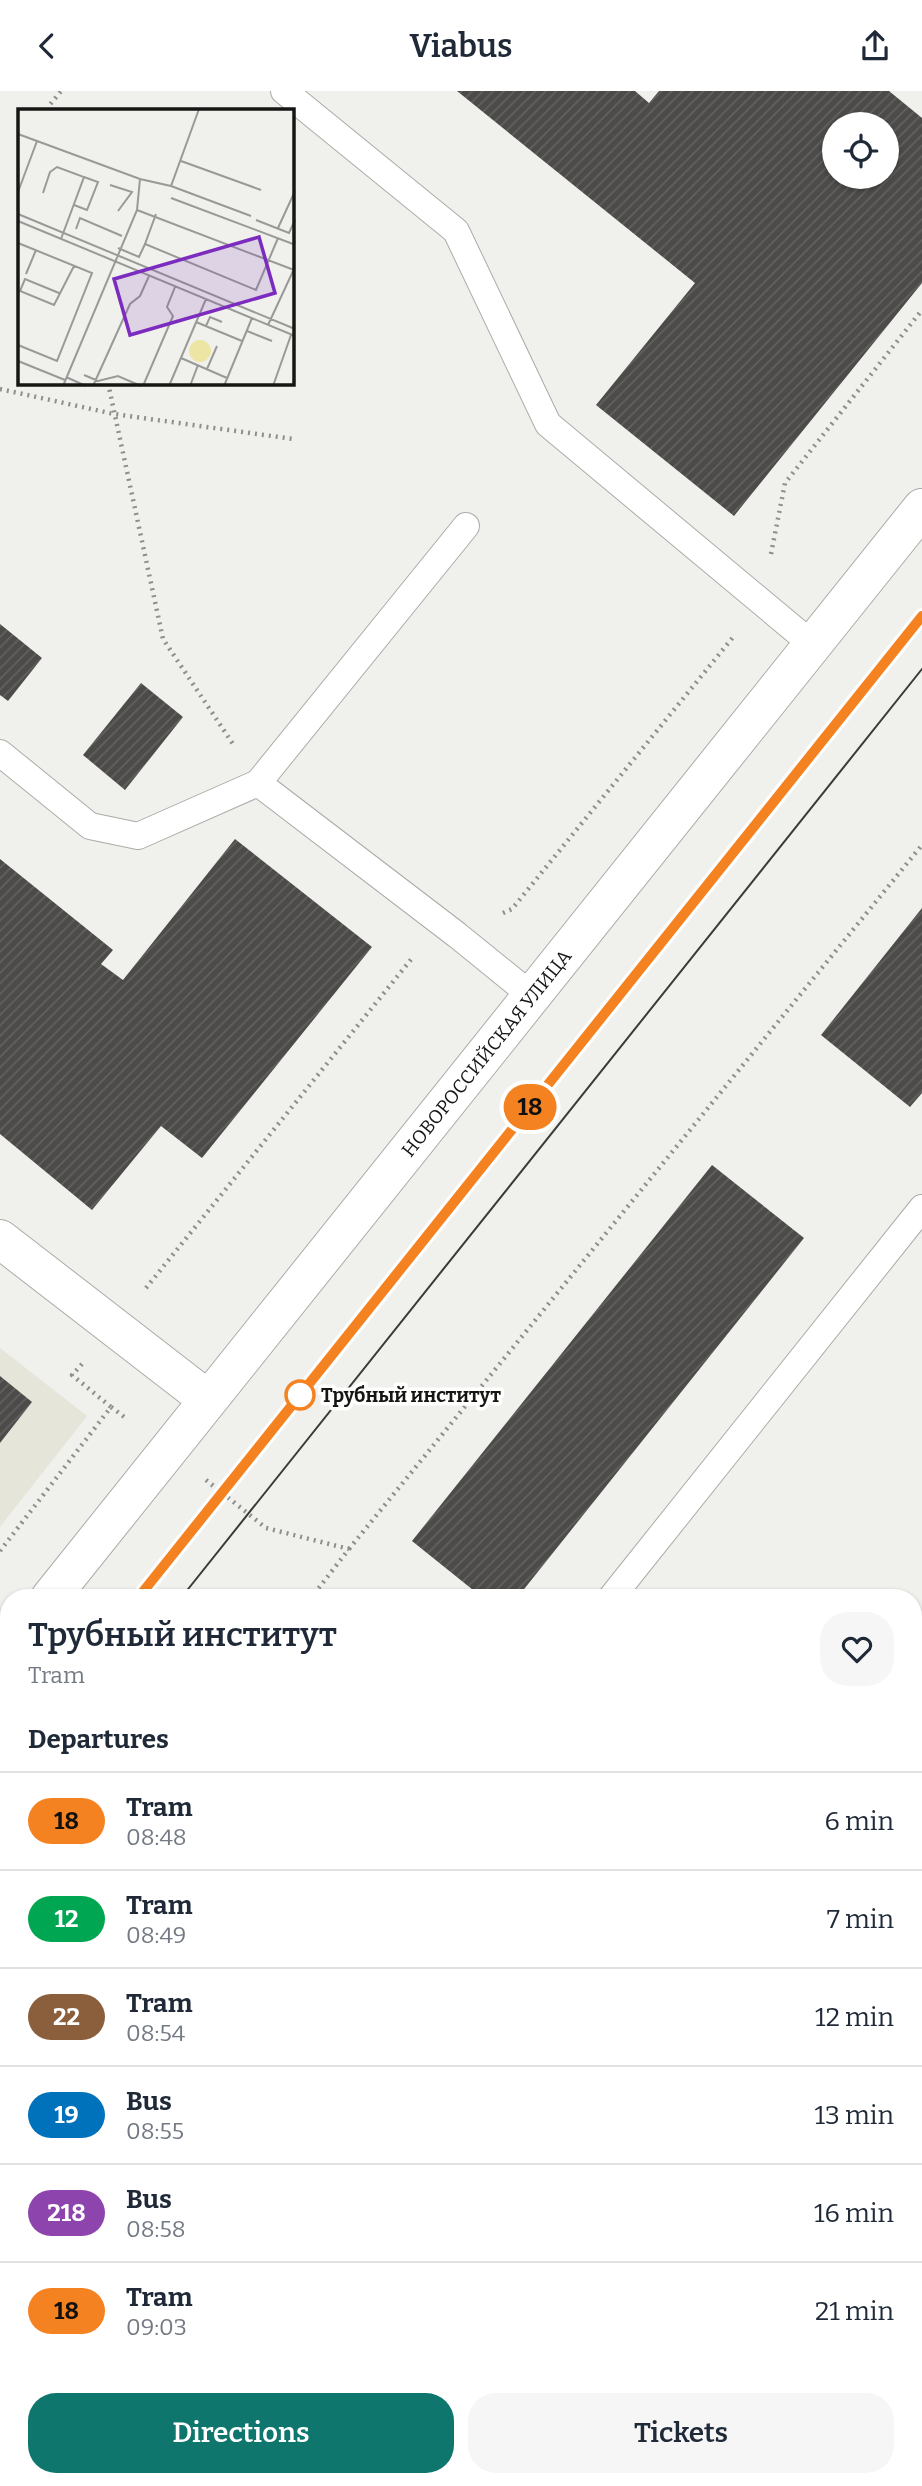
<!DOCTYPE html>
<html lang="en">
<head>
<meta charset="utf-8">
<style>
	:root { --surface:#fff; --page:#f6f6f7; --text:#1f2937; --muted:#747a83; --line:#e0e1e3; --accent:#0f766e }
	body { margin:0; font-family:Bitter,serif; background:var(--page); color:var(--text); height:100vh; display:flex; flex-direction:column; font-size:26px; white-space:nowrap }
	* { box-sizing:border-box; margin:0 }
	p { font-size:23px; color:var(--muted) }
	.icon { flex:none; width:38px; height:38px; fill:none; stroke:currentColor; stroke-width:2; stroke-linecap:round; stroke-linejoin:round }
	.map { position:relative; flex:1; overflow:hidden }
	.panel { position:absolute; left:0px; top:1498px; width:922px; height:898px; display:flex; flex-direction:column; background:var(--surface); border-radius:28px 28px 0 0; box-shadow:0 2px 5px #0004 }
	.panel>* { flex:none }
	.badge { padding:0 14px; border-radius:23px; font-size:24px; line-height:46px }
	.buttons { position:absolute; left:822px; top:21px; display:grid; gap:14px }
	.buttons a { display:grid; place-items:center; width:77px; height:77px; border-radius:50%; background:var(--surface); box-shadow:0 2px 5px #0004; font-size:35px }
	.map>.badge { position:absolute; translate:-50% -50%; box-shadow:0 0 0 4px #fff }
	h2 { padding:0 28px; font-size:26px; line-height:63px }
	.round { display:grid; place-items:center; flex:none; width:74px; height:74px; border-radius:28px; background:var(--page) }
	.head { display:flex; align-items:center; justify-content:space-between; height:119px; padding:0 28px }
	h1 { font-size:33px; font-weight:600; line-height:52px }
	.cta { display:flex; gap:14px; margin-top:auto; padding:14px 28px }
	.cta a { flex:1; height:80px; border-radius:28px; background:var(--accent); color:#fff; font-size:28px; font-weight:600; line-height:80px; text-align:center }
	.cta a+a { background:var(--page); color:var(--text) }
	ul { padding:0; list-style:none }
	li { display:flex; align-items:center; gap:21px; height:98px; padding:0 28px; border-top:2px solid var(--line) }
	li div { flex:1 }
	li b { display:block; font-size:26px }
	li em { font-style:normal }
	li .badge { min-width:77px; font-weight:700; text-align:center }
	header { display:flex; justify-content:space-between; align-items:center; height:91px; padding:0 28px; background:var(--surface); font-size:32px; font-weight:600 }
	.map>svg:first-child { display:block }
	.built { fill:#e6e5da }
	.building { fill:url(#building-hatch); fill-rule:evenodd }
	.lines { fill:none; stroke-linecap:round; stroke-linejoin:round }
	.lane-casing { stroke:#ababa8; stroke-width:28 }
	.street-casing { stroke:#ababa8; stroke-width:40 }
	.secondary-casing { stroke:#ababa8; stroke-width:40 }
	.path { stroke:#8e8e8c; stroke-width:4.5; stroke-dasharray:2 5; stroke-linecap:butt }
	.lane { stroke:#fff; stroke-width:26 }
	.street { stroke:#fff; stroke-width:38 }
	.secondary { stroke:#fff; stroke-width:38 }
	.tram { stroke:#3a3a39; stroke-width:2 }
	.line-casing { stroke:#fff; stroke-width:16 }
	.line { stroke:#f58220; stroke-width:10 }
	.stop-dot { fill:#fff; stroke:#f58220; stroke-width:3.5 }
	.labels { text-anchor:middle; stroke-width:7; stroke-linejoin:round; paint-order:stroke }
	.street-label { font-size:19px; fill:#161615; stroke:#fffffe }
	.stop-label { font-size:19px; font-weight:bold; fill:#161615; stroke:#fffffe; text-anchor:start }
	.inset-road { fill:none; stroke:#999997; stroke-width:2 }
	.view { fill:#7b2cbf; fill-opacity:0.15; stroke:#7b2cbf; stroke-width:3.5 }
	.inset-edge { fill:none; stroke:#161615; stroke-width:3.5 }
</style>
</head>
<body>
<header><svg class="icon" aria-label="back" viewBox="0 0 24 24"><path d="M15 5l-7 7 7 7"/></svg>Viabus<svg class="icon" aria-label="share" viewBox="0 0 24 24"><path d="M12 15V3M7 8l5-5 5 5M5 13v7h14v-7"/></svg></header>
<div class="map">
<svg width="922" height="2395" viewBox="0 0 922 2395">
	<defs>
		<pattern id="building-hatch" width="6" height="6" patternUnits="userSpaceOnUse" patternTransform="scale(1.75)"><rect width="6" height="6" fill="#4c4b49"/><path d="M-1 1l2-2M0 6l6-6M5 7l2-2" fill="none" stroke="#62615f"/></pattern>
	</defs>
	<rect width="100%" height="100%" fill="#f0f0ed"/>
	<g class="built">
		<path d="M0 1257 87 1325 0 1436Z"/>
		<path d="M922 2173V2395H752L758 2387H914V2184Z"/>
	</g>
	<g class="building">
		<path d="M457 0H635L649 12 659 0H889L922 27V192L734 425 596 314 695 192ZM835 33H887V86H835Z"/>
		<path d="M0 533 42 567 8 610 0 604Z"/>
		<path d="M141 592 183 626 125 699 83 664Z"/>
		<path d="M235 748 372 856 202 1067 161 1035 92 1119 0 1043V768L113 859 101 873 123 889Z"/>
		<path d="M922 817V1002L910 1016 821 944Z"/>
		<path d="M712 1074 804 1147 517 1507H483L412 1450Z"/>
		<path d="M0 1285 32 1311 0 1352Z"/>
		<path d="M914 1838 922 1845V1883L914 1893Z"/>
		<path d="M0 2110 9 2117V2265L0 2258Z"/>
		<path d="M922 2228V2388L917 2395H793L799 2387H914V2239Z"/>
		<path d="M162 2387H348L358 2395H172Z"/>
	</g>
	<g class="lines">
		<g class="lane-casing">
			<g id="lane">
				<path d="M284 0 456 140 548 333 813 554"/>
				<path d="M0 662 90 735 138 745 258 692 457 844 531 904"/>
				<path d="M258 692 466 435"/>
				<path d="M611 1507 922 1117"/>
				<path d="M914 1961 922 1950"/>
				<path d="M0 2018 9 2024"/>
				<path d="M469 2387 479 2395"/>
				<path d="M576 2395 582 2387"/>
			</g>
		</g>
		<g class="street-casing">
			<path id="street" d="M0 1148 207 1308"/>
		</g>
		<g class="secondary-casing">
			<g id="secondary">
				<path id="s1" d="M50 1507 922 417"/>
				<path d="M0 1569 9 1558"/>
			</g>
		</g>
		<g class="path">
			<path d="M48 19V16L61 0"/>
			<path d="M108 292 163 548 233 653"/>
			<path d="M0 298 114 323 293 348"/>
			<path d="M771 463 785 392 922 219"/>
			<path d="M503 822 512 818 734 545"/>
			<path d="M146 1197 413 866"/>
			<path d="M82 1273 72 1284 111 1316"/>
			<path d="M206 1389 266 1437 349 1458 311 1507"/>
			<path d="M349 1458 922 754"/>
			<path d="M0 1460 111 1316 127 1328"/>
			<path d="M0 1900 9 1889"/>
		</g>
		<use href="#lane" class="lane"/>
		<use href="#street" class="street"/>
		<use href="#secondary" class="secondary"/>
		<g class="tram">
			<path d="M138 1507 922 525"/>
			<path d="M181 1507 922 578"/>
			<path d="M0 1679 9 1668"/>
			<path d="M0 1733 9 1722"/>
		</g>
	</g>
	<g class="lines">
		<g class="line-casing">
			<path id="line" d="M138 1507 922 525"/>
		</g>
		<use href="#line" class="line"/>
	</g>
	<circle class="stop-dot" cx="300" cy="1304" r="14"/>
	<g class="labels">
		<g class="street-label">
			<text dy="7" stroke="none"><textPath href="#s1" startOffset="698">НОВОРОССИЙСКАЯ УЛИЦА</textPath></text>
		</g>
		<g class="stop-label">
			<text x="321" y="1311">Трубный институт</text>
		</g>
	</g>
	<g transform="translate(18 18)">
		<rect width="276" height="276" fill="#f0f0ed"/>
		<path d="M171 242a11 11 0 1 1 22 0a11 11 0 1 1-22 0Z" fill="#ece5a4"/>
		<path class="inset-road" d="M0 25 122 70 153 77 181 0M163 52 243 81M92 76 114 83 100 102M153 77 233 107M0 83 19 32M25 84 32 63 39 58 66 68 43 130M153 89 275 135 277 132M56 96 69 101 80 73 66 68M119 101 276 161M0 105 277 220M138 105 127 135 238 181 260 129M238 111 271 124 277 111M0 112 277 227M260 119 277 82M58 120 62 109 104 127M0 134 74 164 39 252 0 236M100 139 121 148 127 135M8 165 18 141M41 184 7 170 2 182 36 196 56 157M178 213 224 232M250 216 276 160M188 217 192 208 204 213M229 222 254 232M163 249 209 269M0 252 47 271M189 260 199 237M66 266 80 272 100 267 123 277M48 268 68 277M45 277 119 101 122 70M75 277 112 195 122 187 131 167M125 277 155 207 149 198 157 178M151 277 188 190M172 277 180 256M206 277 234 209M255 277 273 226"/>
		<path class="view" d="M241 128 257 184 112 226 96 170Z"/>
		<rect width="276" height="276" class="inset-edge"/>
	</g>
</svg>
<div class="buttons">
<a><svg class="icon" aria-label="locate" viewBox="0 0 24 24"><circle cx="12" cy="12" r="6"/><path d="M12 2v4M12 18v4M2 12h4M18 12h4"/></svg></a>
</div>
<b class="badge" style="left:530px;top:1016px;background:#f58220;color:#111">18</b>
<section class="panel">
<div class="head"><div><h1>Трубный институт</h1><p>Tram</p></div><a class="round"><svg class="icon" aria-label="heart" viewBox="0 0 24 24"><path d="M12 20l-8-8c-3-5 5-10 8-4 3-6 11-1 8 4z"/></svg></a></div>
<h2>Departures</h2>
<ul>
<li><span class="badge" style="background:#f58220;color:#111">18</span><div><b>Tram</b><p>08:48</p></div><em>6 min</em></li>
<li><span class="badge" style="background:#00a651;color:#fff">12</span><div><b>Tram</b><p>08:49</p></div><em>7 min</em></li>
<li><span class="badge" style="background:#8b5e3c;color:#fff">22</span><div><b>Tram</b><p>08:54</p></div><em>12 min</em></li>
<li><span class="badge" style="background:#0072bc;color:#fff">19</span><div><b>Bus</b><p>08:55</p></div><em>13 min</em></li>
<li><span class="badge" style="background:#8e44ad;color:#fff">218</span><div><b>Bus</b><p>08:58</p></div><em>16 min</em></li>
<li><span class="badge" style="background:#f58220;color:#111">18</span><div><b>Tram</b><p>09:03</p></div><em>21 min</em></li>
</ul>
<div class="cta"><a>Directions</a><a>Tickets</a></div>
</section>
</div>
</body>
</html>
